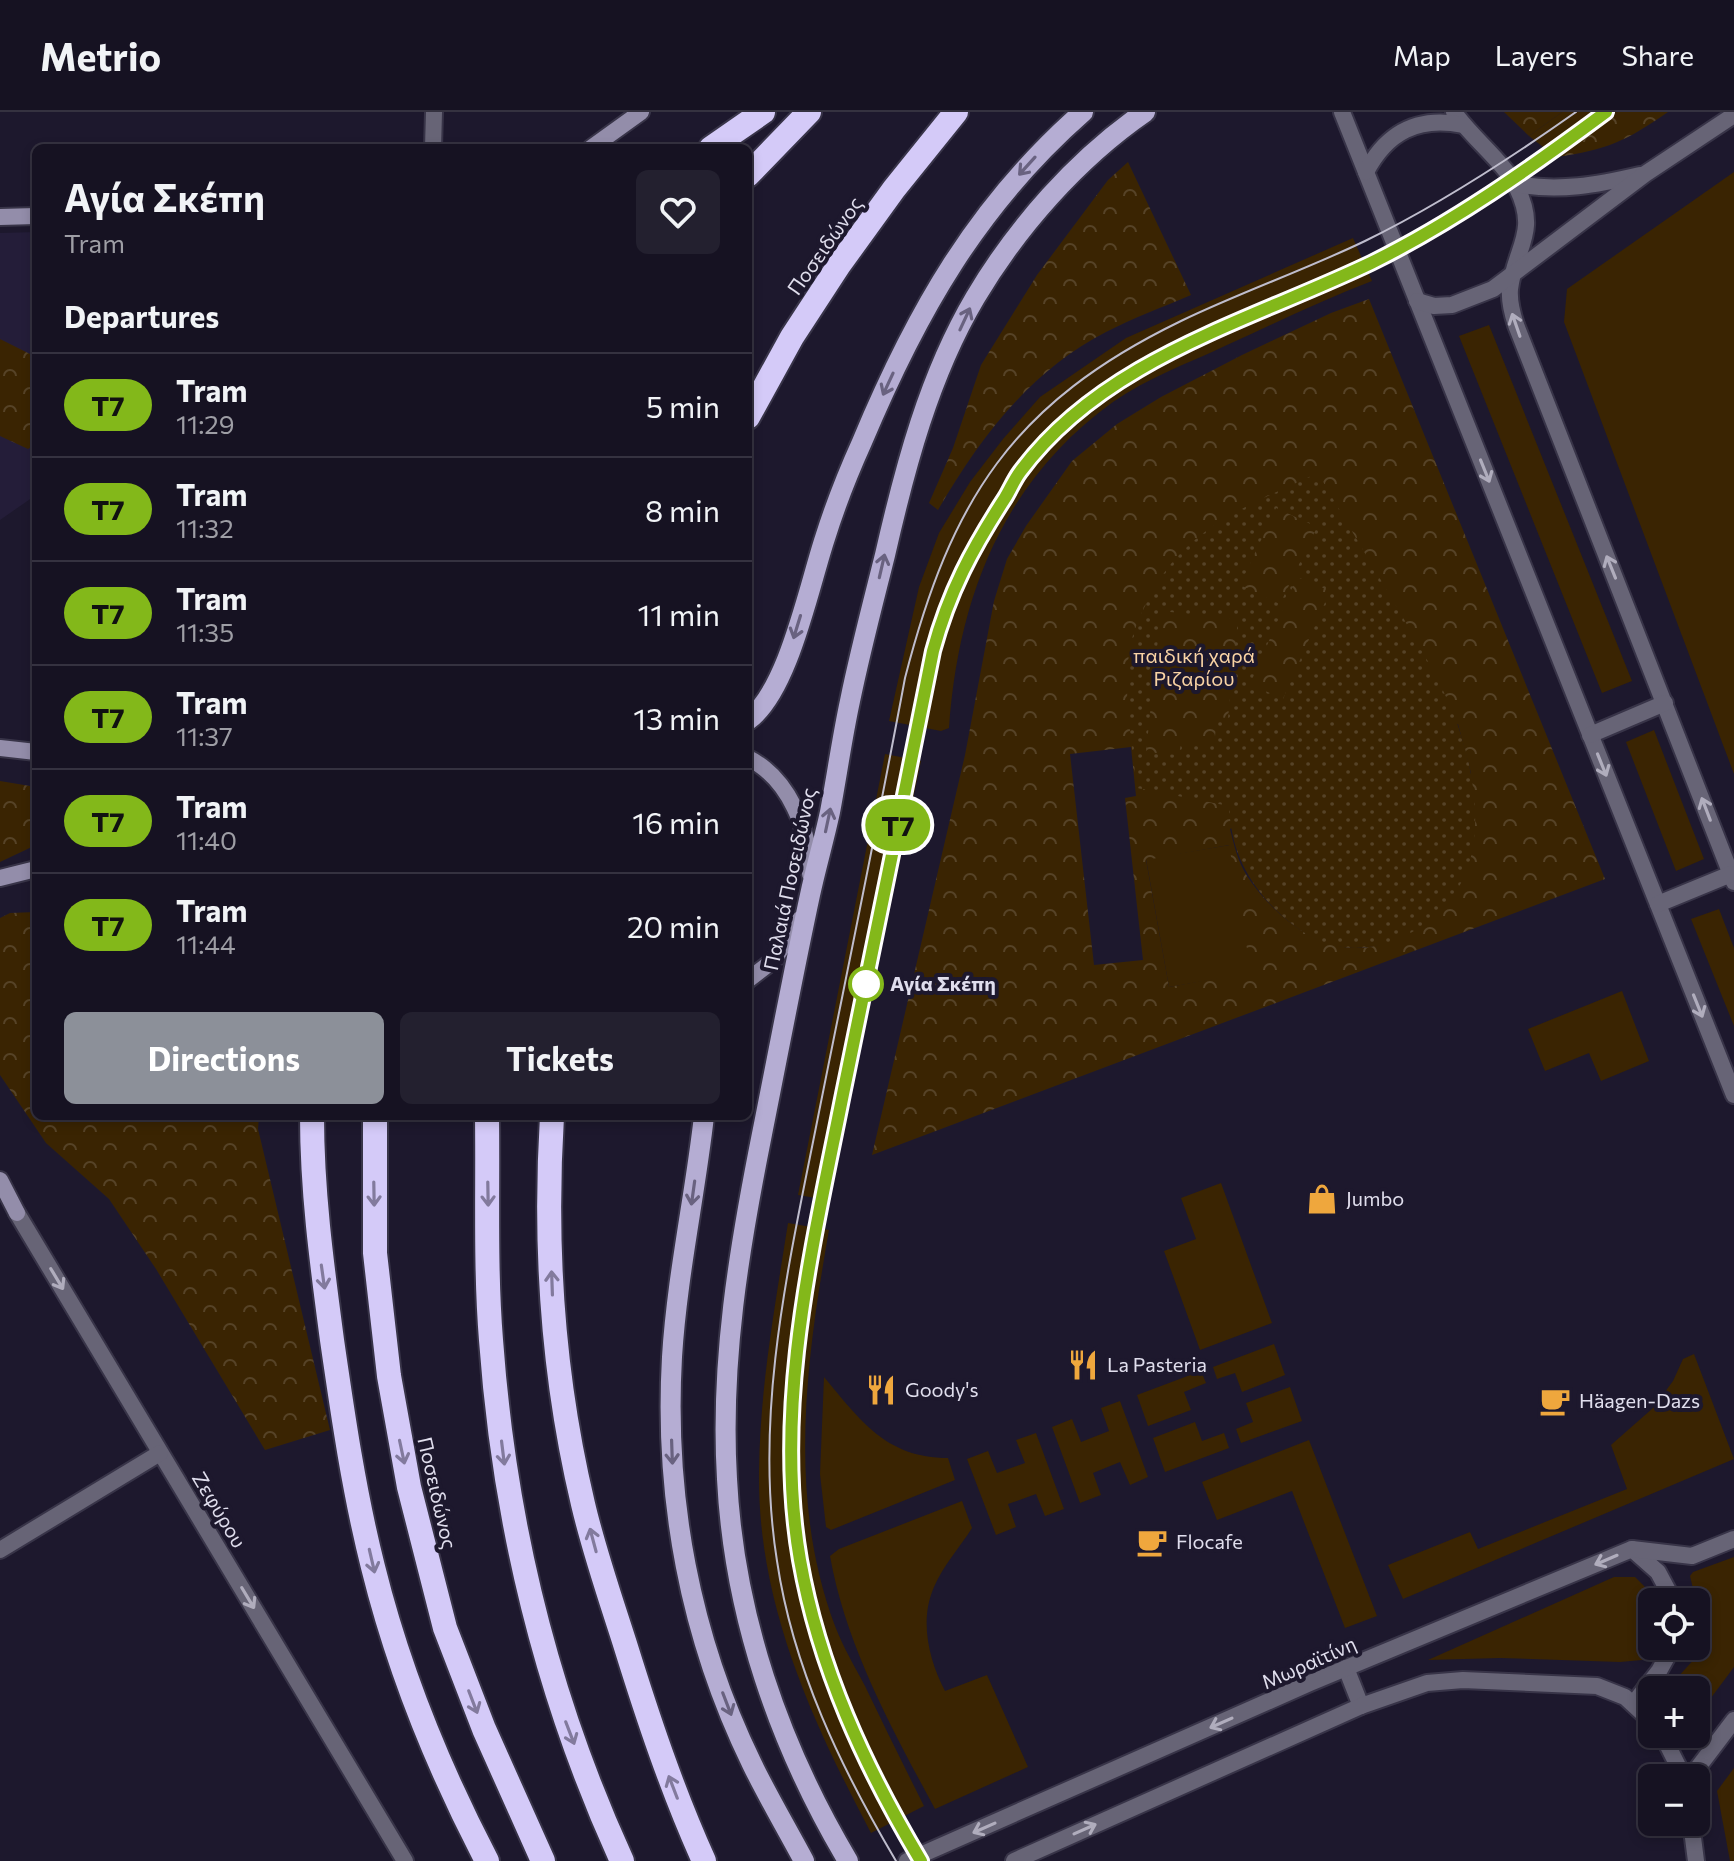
<!DOCTYPE html>
<html lang="en">
<head>
<meta charset="utf-8">
<style>
	:root { --surface:#161222; --page:#23202f; --text:#f1f3f6; --muted:#9e9ea5; --line:#353240; --accent:#8c9099 }
	body { margin:0; font-family:Commissioner,sans-serif; background:var(--page); color:var(--text); height:100vh; display:flex; flex-direction:column; font-size:30px; white-space:nowrap }
	* { box-sizing:border-box; margin:0 }
	p { font-size:26px; color:var(--muted) }
	.icon { flex:none; width:44px; height:44px; fill:none; stroke:currentColor; stroke-width:2; stroke-linecap:round; stroke-linejoin:round }
	.map { position:relative; flex:1; overflow:hidden }
	.drawer { position:absolute; left:32px; top:32px; width:720px; height:976px; display:flex; flex-direction:column; background:var(--surface); border-radius:12px; box-shadow:0 4px 12px #0003,0 0 0 2px var(--line) }
	.drawer>* { flex:none }
	.badge { padding:0 16px; border-radius:26px; font-size:28px; line-height:52px }
	.fabs { position:absolute; left:1638px; top:1476px; display:grid; gap:16px }
	.fabs a { display:grid; place-items:center; width:72px; height:72px; border-radius:12px; background:var(--surface); box-shadow:0 4px 12px #0003,0 0 0 2px var(--line); font-size:40px }
	.map>.badge { position:absolute; translate:-50% -50%; box-shadow:0 0 0 4px #fff }
	h2 { padding:0 32px; font-size:30px; line-height:72px }
	.round { display:grid; place-items:center; flex:none; width:84px; height:84px; border-radius:12px; background:var(--page) }
	.head { display:flex; align-items:center; justify-content:space-between; height:136px; padding:0 32px }
	h1 { font-size:38px; font-weight:700; line-height:60px }
	.button { display:flex; gap:16px; margin-top:auto; padding:16px 32px }
	.button a { flex:1; height:92px; border-radius:12px; background:var(--accent); color:#fff; font-size:32px; font-weight:700; line-height:92px; text-align:center }
	.button a+a { background:var(--page); color:var(--text) }
	ul { padding:0; list-style:none }
	li { display:flex; align-items:center; gap:24px; height:104px; padding:0 32px; border-top:2px solid var(--line) }
	li div { flex:1 }
	li b { display:block; font-size:30px }
	li em { font-style:normal }
	li .badge { min-width:88px; font-weight:700; text-align:center }
	header { display:flex; align-items:center; gap:48px; box-sizing:border-box; height:112px; padding:0 40px; background:var(--surface); border-bottom:2px solid var(--line) }
	header strong { font-size:38px }
	nav { display:flex; gap:44px; margin-inline-start:auto; font-size:28px }
	.map>svg:first-child { display:block }
	.built { fill:#241d39 }
	.grass { fill:#3a2402 }
	.park { fill:url(#park-crowns); fill-rule:evenodd }
	.garden { fill:url(#garden-dots); fill-rule:evenodd }
	.lines { fill:none; stroke-linecap:round; stroke-linejoin:round }
	.street-casing { stroke:#383448; stroke-width:20 }
	.secondary-casing { stroke:#383448; stroke-width:20 }
	.primary-casing { stroke:#383448; stroke-width:24 }
	.highway-casing { stroke:#383448; stroke-width:28 }
	.street { stroke:#676476; stroke-width:16 }
	.secondary { stroke:#938daa; stroke-width:16 }
	.primary { stroke:#b5add3; stroke-width:20 }
	.highway { stroke:#d4caf8; stroke-width:24 }
	.tram { stroke:#bfbdcd; stroke-width:2 }
	.oneway { stroke:#696280 }
	.oneway2 { stroke:#b0adbd }
	.oneway3 { stroke:#827a9d }
	.line-casing { stroke:#fff; stroke-width:18 }
	.line { stroke:#83b81a; stroke-width:12 }
	.stop-dot { fill:#fff; stroke:#83b81a; stroke-width:4 }
	.labels { text-anchor:middle; stroke-width:8; stroke-linejoin:round; paint-order:stroke }
	.street-label { font-size:20px; fill:#e0deed; stroke:#1d182d }
	.park-label { font-size:20px; fill:#f9d3a4; stroke:#1d182d }
	.stop-label { font-size:20px; font-weight:bold; fill:#e0deed; stroke:#1d182d; text-anchor:start }
	.poi-label { font-size:20px; fill:#e0deed; stroke:#1d182d; text-anchor:start }
</style>
</head>
<body>
<header>
<strong>Metrio</strong>
<nav><a>Map</a><a>Layers</a><a>Share</a></nav>
</header>
<div class="map">
<svg width="1734" height="1749" viewBox="0 0 1734 1749">
	<defs>
		<pattern id="park-crowns" width="20" height="18" patternUnits="userSpaceOnUse" patternTransform="scale(2)"><rect width="20" height="18" fill="#3a2402"/><path d="M2 6a3 3 0 1 1 6 0M12 15a3 3 0 1 1 6 0" fill="none" stroke="#564327"/></pattern>
		<pattern id="garden-dots" width="8" height="8" patternUnits="userSpaceOnUse" patternTransform="scale(2)"><rect width="8" height="8" fill="#3a2402"/><path d="M2 2h.1M6 6h.1" fill="none" stroke="#564327" stroke-width="1.8" stroke-linecap="round"/></pattern>
	</defs>
	<rect width="100%" height="100%" fill="#1d182d"/>
	<path class="built" d="M36 120V383L0 408V121Z"/>
	<g class="grass">
		<path d="M1562 0H1618L1556 45 1529 24Z"/>
		<path d="M1734 60V662L1564 210 1567 177Z"/>
		<path d="M1353 126 1372 169C1323 188 1275 211 1227 233 1189 251 1147 266 1113 290 1003 369 958 486 949 616L941 619 889 609 919 475 939 421 970 370 1003 327 1040 285 1126 226Z"/>
		<path d="M1489 213 1632 569 1602 581 1459 224Z"/>
		<path d="M1654 618 1704 747 1676 759 1626 630Z"/>
		<path d="M885 642 921 649 828 1088 798 1083Z"/>
		<path d="M1230 733 1252 861 1169 875 1146 747Z"/>
		<path d="M1719 797 1734 836V914L1691 807Z"/>
		<path d="M1622 879 1649 949 1601 969 1589 941 1545 959 1528 917Z"/>
		<path d="M1221 1071 1272 1211 1200 1238 1164 1139 1196 1127 1181 1086Z"/>
		<path d="M788 1111 829 1118C806 1249 787 1386 835 1514 843 1535 855 1555 865 1574 884 1614 904 1654 924 1694L871 1721C811 1607 757 1490 759 1359 760 1275 775 1194 788 1111Z"/>
		<path d="M1274 1232 1285 1263 1242 1280 1235 1261 1217 1267 1213 1255Z"/>
		<path d="M1694 1242 1734 1347 1403 1487 1388 1453 1470 1420 1478 1437 1627 1377 1611 1333 1653 1296 1673 1269 1683 1247Z"/>
		<path d="M1201 1259 1206 1271 1184 1280 1191 1298 1148 1314 1137 1283Z"/>
		<path d="M824 1265C860 1308 886 1346 948 1346L955 1368 831 1418 826 1415 820 1362Z"/>
		<path d="M1290 1275 1302 1309 1241 1331 1236 1317 1253 1310 1246 1291Z"/>
		<path d="M1120 1289 1148 1365 1130 1373 1120 1350 1093 1361 1101 1383 1080 1391 1052 1315 1072 1307 1081 1330 1109 1319 1101 1296Z"/>
		<path d="M1195 1310 1202 1329 1224 1321 1229 1336 1165 1360 1153 1326Z"/>
		<path d="M1036 1321 1064 1397 1045 1404 1036 1382 1008 1392 1016 1415 996 1423 967 1347 988 1339 997 1361 1025 1351 1016 1328Z"/>
		<path d="M1309 1328 1377 1504 1345 1516 1292 1379 1217 1408 1202 1370Z"/>
		<path d="M962 1389 972 1416C960 1435 943 1454 934 1475 919 1509 929 1548 945 1579L987 1563 1028 1655 935 1697C892 1617 846 1534 830 1444L839 1437Z"/>
		<path d="M1734 1445V1555L1696 1606V1578H1666L1698 1543 1704 1522 1690 1464 1693 1460Z"/>
		<path d="M1614 1465H1635L1653 1483 1655 1490H1652V1534H1656L1655 1538 1642 1548 1620 1550 1500 1546 1428 1548Z"/>
		<path d="M1734 1656V1749H1730L1717 1679Z"/>
	</g>
	<g class="park">
		<path d="M1504 0H1562L1529 24Z"/>
		<path d="M1618 0H1668C1626 29 1607 38 1556 45Z"/>
		<path d="M1128 50 1191 183C1163 195 1133 206 1106 220 1030 259 980 326 938 398L929 391 953 336 981 253 1037 163 1108 68Z"/>
		<path d="M1369 187 1605 767 872 1043 965 643 994 489 1007 447 1026 414 1072 349 1117 312 1161 285 1242 243 1331 201ZM1458 612 1471 661 1412 819C1396 826 1377 836 1359 836 1313 837 1271 800 1247 764 1238 750 1234 733 1230 717ZM1131 635 1136 684 1125 686 1143 848 1094 853 1070 642ZM1229 733 1251 860 1169 875 1146 748Z"/>
		<path d="M0 227 36 245V332L28 337 0 324Z"/>
		<path d="M0 669 36 675V733L0 750Z"/>
		<path d="M36 800V1004H259L258 1017 330 1318 265 1338 156 1157 109 1087 46 1031 0 963V806L10 801Z"/>
	</g>
	<path class="garden" d="M1318 361C1345 408 1373 455 1401 502 1424 543 1452 587 1464 633 1475 670 1481 721 1467 758 1448 808 1389 845 1336 834 1310 828 1287 810 1270 792 1243 762 1231 734 1229 694L1137 676C1132 632 1123 585 1129 542 1131 524 1139 506 1147 490 1182 416 1249 393 1318 361ZM1276 396 1317 415 1280 492 1240 473ZM1297 465 1330 479 1283 587 1250 572ZM1161 499 1238 507 1228 606 1217 605 1214 634 1181 631 1179 643 1146 640Z"/>
	<g class="lines">
		<g class="street-casing">
			<g id="street">
				<path d="M1342 0 1734 983"/>
				<path d="M1454 0C1470 24 1505 51 1517 76 1539 121 1515 135 1510 177 1509 189 1512 201 1516 213L1734 770"/>
				<path d="M433 36 434 0"/>
				<path d="M1366 60C1387 20 1418 4 1463 13"/>
				<path d="M1515 72C1559 80 1597 73 1640 63"/>
				<path d="M1417 189 1434 194 1452 193 1493 177 1645 62 1734 3"/>
				<path d="M1590 623 1665 591"/>
				<path d="M1658 792 1731 762"/>
				<path d="M17 1101 405 1749"/>
				<path d="M1632 1437 1658 1460 1674 1490"/>
				<path d="M0 1438 160 1341"/>
				<path d="M1346 1556 1361 1594"/>
				<path d="M1634 1591 1659 1559 1673 1534"/>
				<path d="M1662 1622 1684 1666"/>
				<path d="M1690 1666 1734 1608"/>
				<path d="M1691 1710 1696 1749"/>
				<path d="M907 1749 1310 1571 1632 1437 1692 1444 1734 1427"/>
				<path d="M1014 1749 1361 1594 1427 1571 1463 1568 1597 1574 1625 1585 1652 1610"/>
			</g>
		</g>
		<g class="secondary-casing">
			<g id="secondary">
				<path d="M591 36 641 0"/>
				<path d="M0 105 36 104"/>
				<path d="M0 636 36 640"/>
				<path d="M748 646C789 666 810 719 810 762"/>
				<path d="M0 766 36 757"/>
				<path d="M748 868 774 848 800 807"/>
				<path d="M0 1068 17 1101"/>
			</g>
		</g>
		<g class="primary-casing">
			<g id="primary">
				<path d="M748 608C788 580 809 474 825 426 835 394 848 361 862 330 916 201 977 93 1083 0"/>
				<path d="M704 1004C695 1084 677 1164 672 1245 664 1386 690 1525 752 1652 768 1685 787 1717 804 1749"/>
				<path d="M848 1749C779 1633 734 1503 727 1367 720 1250 739 1137 762 1022 778 942 793 862 810 783 816 755 824 728 830 700 837 663 842 626 850 589 860 540 873 491 885 443 905 355 929 264 975 186 1017 115 1077 47 1145 0"/>
			</g>
		</g>
		<g class="highway-casing">
			<g id="highway">
				<path d="M711 36 763 0"/>
				<path d="M748 63 809 0"/>
				<path d="M748 305 792 225 839 153 894 77 956 0"/>
				<path d="M312 1004C312 1080 322 1153 332 1228 343 1304 354 1380 373 1455 398 1556 439 1657 487 1749"/>
				<path d="M375 1004V1141L389 1264 409 1375 445 1516 484 1617 543 1749"/>
				<path d="M487 1004C488 1078 485 1154 491 1228 504 1408 547 1585 622 1749"/>
				<path d="M552 1004C544 1133 553 1266 583 1392 594 1439 610 1485 625 1532 648 1606 672 1678 704 1749"/>
			</g>
		</g>
		<use href="#street" class="street"/>
		<use href="#secondary" class="secondary"/>
		<use href="#primary" class="primary"/>
		<use href="#highway" class="highway"/>
		<g class="tram">
			<path d="M896 1749C841 1656 793 1557 777 1449 753 1299 790 1147 819 1000 848 855 878 711 905 566 951 388 1012 291 1181 209 1241 180 1305 158 1365 129 1439 93 1508 48 1576 0"/>
			<path d="M921 1749C865 1655 819 1556 800 1448 773 1295 812 1138 842 988 872 839 905 689 933 539 949 480 972 437 1005 386 1010 378 1014 368 1020 360 1103 247 1250 209 1371 151 1454 110 1532 55 1606 0"/>
		</g>
	</g>
	<defs><path id="oneway-shaft" d="M-6 0H5M1.5-3L5.5 0L1.5 3" fill="none" stroke-width="1.6" stroke-linecap="round" stroke-linejoin="round" transform="scale(2)"/></defs>
	<g class="oneway">
		<use href="#oneway-shaft" transform="translate(1027 54) rotate(132)"/>
		<use href="#oneway-shaft" transform="translate(965 207) rotate(-65)"/>
		<use href="#oneway-shaft" transform="translate(888 272) rotate(115)"/>
		<use href="#oneway-shaft" transform="translate(882 454) rotate(-77)"/>
		<use href="#oneway-shaft" transform="translate(797 515) rotate(107)"/>
		<use href="#oneway-shaft" transform="translate(828 708) rotate(-78)"/>
		<use href="#oneway-shaft" transform="translate(693 1081) rotate(98)"/>
		<use href="#oneway-shaft" transform="translate(672 1340) rotate(88)"/>
		<use href="#oneway-shaft" transform="translate(727 1592) rotate(69)"/>
	</g>
	<g class="oneway2">
		<use href="#oneway-shaft" transform="translate(1516 213) rotate(-109)"/>
		<use href="#oneway-shaft" transform="translate(1485 359) rotate(68)"/>
		<use href="#oneway-shaft" transform="translate(1611 455) rotate(-112)"/>
		<use href="#oneway-shaft" transform="translate(1602 653) rotate(68)"/>
		<use href="#oneway-shaft" transform="translate(1706 697) rotate(-111)"/>
		<use href="#oneway-shaft" transform="translate(1698 894) rotate(68)"/>
		<use href="#oneway-shaft" transform="translate(57 1167) rotate(59)"/>
		<use href="#oneway-shaft" transform="translate(1606 1448) rotate(157)"/>
		<use href="#oneway-shaft" transform="translate(248 1486) rotate(59)"/>
		<use href="#oneway-shaft" transform="translate(1221 1611) rotate(156)"/>
		<use href="#oneway-shaft" transform="translate(984 1716) rotate(156)"/>
		<use href="#oneway-shaft" transform="translate(1085 1717) rotate(-24)"/>
	</g>
	<g class="oneway3">
		<use href="#oneway-shaft" transform="translate(374 1082) rotate(89)"/>
		<use href="#oneway-shaft" transform="translate(488 1082) rotate(89)"/>
		<use href="#oneway-shaft" transform="translate(323 1165) rotate(82)"/>
		<use href="#oneway-shaft" transform="translate(552 1171) rotate(-92)"/>
		<use href="#oneway-shaft" transform="translate(402 1340) rotate(78)"/>
		<use href="#oneway-shaft" transform="translate(503 1341) rotate(83)"/>
		<use href="#oneway-shaft" transform="translate(593 1428) rotate(-105)"/>
		<use href="#oneway-shaft" transform="translate(372 1449) rotate(77)"/>
		<use href="#oneway-shaft" transform="translate(473 1590) rotate(69)"/>
		<use href="#oneway-shaft" transform="translate(570 1621) rotate(69)"/>
		<use href="#oneway-shaft" transform="translate(673 1675) rotate(-111)"/>
	</g>
	<g class="lines">
		<g class="line-casing">
			<path id="line" d="M921 1749C865 1655 819 1556 800 1448 773 1293 813 1133 843 982 873 834 904 687 933 539 949 480 972 437 1005 386 1010 378 1014 368 1020 360 1103 247 1250 209 1371 151 1454 110 1532 55 1606 0"/>
		</g>
		<use href="#line" class="line"/>
	</g>
	<defs>
		<g id="shop-bare" transform="scale(2.4)"><path d="M-5-2.5h2.3a2.7 3.5 0 0 1 5.4 0H5L5.5 6h-11ZM-1.5-2.5h3a1.5 2.3 0 0 0-3 0Z" fill="#efa73d" stroke="#1d182d" stroke-width="2.5" paint-order="stroke"/></g>
		<g id="restaurant-bare" transform="scale(2.4)"><path d="M-5-6h1v4h1v-4h1v4h1v-4h1v5L-1.5 .5V6h-2V.5L-5-1ZM5-6V6H3V1.5H1.5Q1.5-4 5-6Z" fill="#efa73d" stroke="#1d182d" stroke-width="2.5" paint-order="stroke"/></g>
		<g id="cafe-bare" transform="scale(2.4)"><path d="M-5.5-4.5H6V0H3Q3 3.5 0 3.5H-2.5Q-5.5 3.5-5.5 0ZM3-3.2v2h1.7v-2ZM-6 4.5H4V6H-6Z" fill="#efa73d" stroke="#1d182d" stroke-width="2.5" paint-order="stroke"/></g>
	</defs>
	<g fill-rule="evenodd">
		<use href="#shop-bare" x="1322" y="1087"/>
		<use href="#restaurant-bare" x="1083" y="1253"/>
		<use href="#restaurant-bare" x="881" y="1278"/>
		<use href="#cafe-bare" x="1555" y="1289"/>
		<use href="#cafe-bare" x="1152" y="1430"/>
	</g>
	<circle class="stop-dot" cx="866" cy="872" r="16"/>
	<g class="labels">
		<g class="street-label">
			<text transform="translate(825 134) rotate(-55)" y="7">Ποσειδώνος</text>
			<text transform="translate(790 767) rotate(-78)" y="7">Παλαιά Ποσειδώνος</text>
			<text transform="translate(437 1381) rotate(77)" y="7">Ποσειδώνος</text>
			<text transform="translate(219 1398) rotate(59)" y="7">Ζεφύρου</text>
			<text transform="translate(1309 1551) rotate(-24)" y="7">Μωραϊτίνη</text>
		</g>
		<g class="park-label">
			<text x="1194" y="551">παιδική χαρά<tspan x="1194" dy="23">Ριζαρίου</tspan></text>
		</g>
		<g class="stop-label">
			<text x="890" y="879">Αγία Σκέπη</text>
		</g>
		<g class="poi-label">
			<text x="1346" y="1094">Jumbo</text>
			<text x="1107" y="1260">La Pasteria</text>
			<text x="905" y="1285">Goody's</text>
			<text x="1579" y="1296">Häagen-Dazs</text>
			<text x="1176" y="1437">Flocafe</text>
		</g>
	</g>
</svg>
<div class="fabs">
<a><svg class="icon" aria-label="locate" viewBox="0 0 24 24"><circle cx="12" cy="12" r="6"/><path d="M12 2v4M12 18v4M2 12h4M18 12h4"/></svg></a>
<a>+</a>
<a>−</a>
</div>
<b class="badge" style="left:898px;top:713px;background:#83b81a;color:#111">Τ7</b>
<section class="drawer">
<div class="head"><div><h1>Αγία Σκέπη</h1><p>Tram</p></div><a class="round"><svg class="icon" aria-label="heart" viewBox="0 0 24 24"><path d="M12 20l-8-8c-3-5 5-10 8-4 3-6 11-1 8 4z"/></svg></a></div>
<h2>Departures</h2>
<ul>
<li><span class="badge" style="background:#83b81a;color:#111">Τ7</span><div><b>Tram</b><p>11:29</p></div><em>5 min</em></li>
<li><span class="badge" style="background:#83b81a;color:#111">Τ7</span><div><b>Tram</b><p>11:32</p></div><em>8 min</em></li>
<li><span class="badge" style="background:#83b81a;color:#111">Τ7</span><div><b>Tram</b><p>11:35</p></div><em>11 min</em></li>
<li><span class="badge" style="background:#83b81a;color:#111">Τ7</span><div><b>Tram</b><p>11:37</p></div><em>13 min</em></li>
<li><span class="badge" style="background:#83b81a;color:#111">Τ7</span><div><b>Tram</b><p>11:40</p></div><em>16 min</em></li>
<li><span class="badge" style="background:#83b81a;color:#111">Τ7</span><div><b>Tram</b><p>11:44</p></div><em>20 min</em></li>
</ul>
<div class="button"><a>Directions</a><a>Tickets</a></div>
</section>
</div>
</body>
</html>
